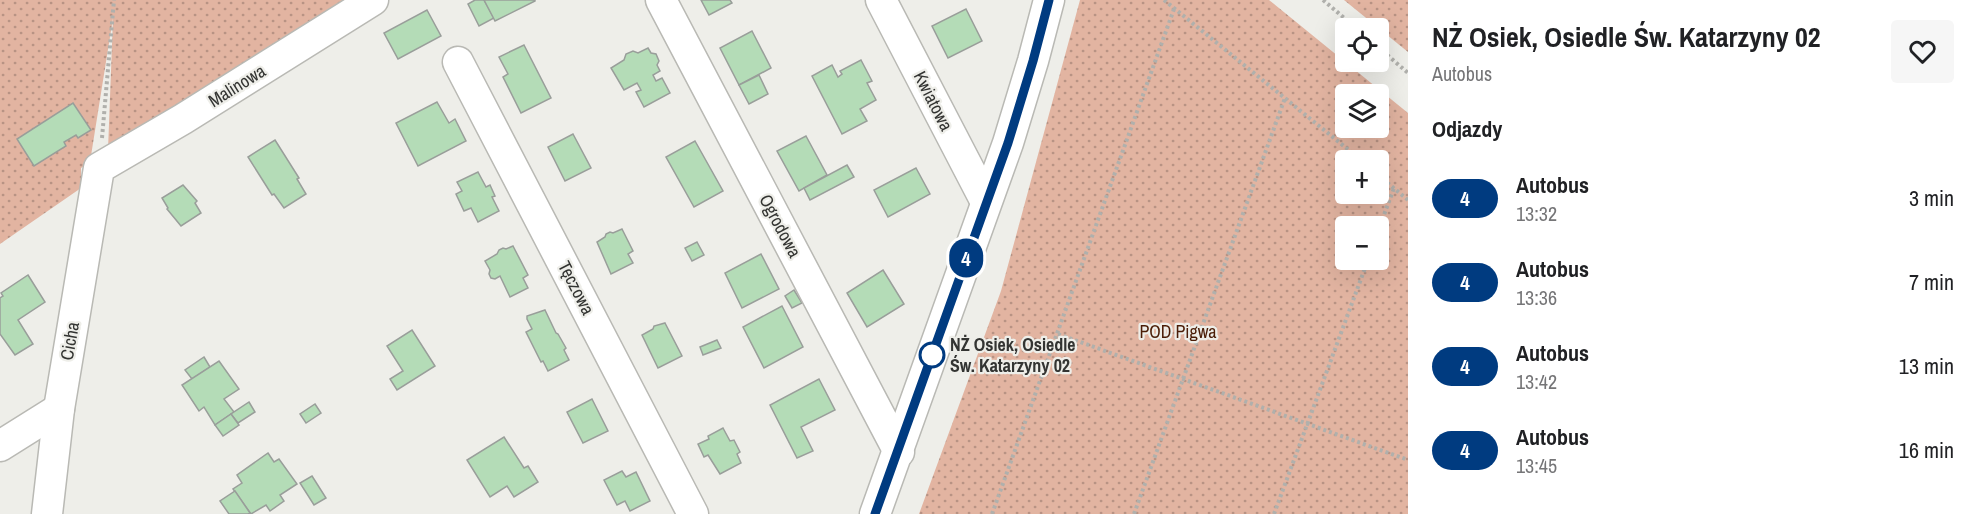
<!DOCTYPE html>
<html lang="pl">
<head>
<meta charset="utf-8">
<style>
	:root { --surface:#fff; --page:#f6f6f6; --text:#202124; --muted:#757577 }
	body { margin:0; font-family:"Archivo Narrow",sans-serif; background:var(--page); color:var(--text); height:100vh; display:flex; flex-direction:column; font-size:22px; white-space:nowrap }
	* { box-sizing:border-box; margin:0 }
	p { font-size:20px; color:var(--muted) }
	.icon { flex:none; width:33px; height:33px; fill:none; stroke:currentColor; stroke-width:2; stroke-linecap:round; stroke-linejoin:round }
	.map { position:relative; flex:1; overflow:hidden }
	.sheet { display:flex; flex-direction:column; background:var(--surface); width:570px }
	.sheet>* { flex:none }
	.badge { padding:0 12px; border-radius:20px; font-size:21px; line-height:39px }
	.tools { position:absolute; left:1335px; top:18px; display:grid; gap:12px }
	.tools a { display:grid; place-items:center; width:54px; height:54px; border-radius:6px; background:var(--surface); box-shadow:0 6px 24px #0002; font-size:30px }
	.map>.badge { position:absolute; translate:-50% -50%; box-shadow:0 0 0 3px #fff }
	h2 { padding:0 24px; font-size:22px; line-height:54px }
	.round { display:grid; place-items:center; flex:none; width:63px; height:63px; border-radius:6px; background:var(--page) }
	.headline { display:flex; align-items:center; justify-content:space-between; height:102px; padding:0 24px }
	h1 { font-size:28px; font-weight:700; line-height:45px }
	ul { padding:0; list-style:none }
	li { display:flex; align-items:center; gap:18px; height:84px; padding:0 24px }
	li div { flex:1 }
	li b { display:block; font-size:22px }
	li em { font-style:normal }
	li .badge { min-width:66px; font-weight:700; text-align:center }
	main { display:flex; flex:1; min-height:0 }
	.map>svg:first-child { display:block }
	.grass { fill:url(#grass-dots); fill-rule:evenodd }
	.building { fill:#b4dcb7; stroke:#999e9a; stroke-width:1.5 }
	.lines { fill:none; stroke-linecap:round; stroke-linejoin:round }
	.minor-casing { stroke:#b9b9b4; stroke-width:33 }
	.path { stroke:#b0b0ac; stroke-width:4; stroke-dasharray:3 3; stroke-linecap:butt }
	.minor { stroke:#fff; stroke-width:30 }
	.line-casing { stroke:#fff; stroke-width:14 }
	.line { stroke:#003b80; stroke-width:9 }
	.stop-dot { fill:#fff; stroke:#003b80; stroke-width:3 }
	.labels { text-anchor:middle; stroke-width:4.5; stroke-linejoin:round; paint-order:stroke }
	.street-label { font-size:18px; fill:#333432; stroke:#eeeee9 }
	.park-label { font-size:18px; fill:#4b1d07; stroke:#eeeee9 }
	.stop-label { font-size:18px; font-weight:bold; fill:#333432; stroke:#eeeee9; text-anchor:start }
</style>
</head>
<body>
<main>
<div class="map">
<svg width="1408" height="514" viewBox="0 0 1408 514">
	<defs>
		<pattern id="grass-dots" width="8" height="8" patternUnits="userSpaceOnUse" patternTransform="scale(1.5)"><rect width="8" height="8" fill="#e2b4a1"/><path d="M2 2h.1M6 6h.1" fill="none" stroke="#b89384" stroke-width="1.8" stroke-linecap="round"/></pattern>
	</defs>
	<rect width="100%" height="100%" fill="#eeeee9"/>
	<g class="grass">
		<path d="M0 0H345L108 150 113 18 90 162 81 168V188L0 244Z"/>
		<path d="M1080 0H1269L1408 113V514H919L1001 291ZM1378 94V128H1346V94ZM1346 160H1378V194H1346ZM1346 226H1378V260H1346Z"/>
		<path d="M1344 0H1408V52Z"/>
	</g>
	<g class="building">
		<path d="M475 0H484L494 18 479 26 468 4Z"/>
		<path d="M484 0H535V1L495 21Z"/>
		<path d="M701 0H730L732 3 709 15Z"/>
		<path d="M966 9 982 41 948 58 932 26Z"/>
		<path d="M427 10 441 36 398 59 384 33Z"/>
		<path d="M752 31 771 68 739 85 720 48Z"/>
		<path d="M524 45 551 98 521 113 503 77 508 74 499 57Z"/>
		<path d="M648 48 651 53 656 54 659 61 657 65 660 71 653 75 656 81 662 78 670 93 644 107 636 92 641 90 637 83 624 90 611 68 624 60 626 54 633 51 638 53Z"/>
		<path d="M861 60 872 81 867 83 876 100 860 109 867 121 842 134 812 76 832 65 838 77 842 74 840 71Z"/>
		<path d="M759 75 768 94 749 104 739 85Z"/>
		<path d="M437 102 449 123 455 119 466 141 418 166 396 123Z"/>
		<path d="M73 103 91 130 78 138 76 135 64 142 66 146 34 166 17 139Z"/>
		<path d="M573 134 591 168 565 181 548 147Z"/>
		<path d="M806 136 827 175 799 191 777 151Z"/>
		<path d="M275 140 299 178 297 179 306 194 284 208 274 194 272 195 248 157Z"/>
		<path d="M695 141 723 191 694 207 666 157Z"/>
		<path d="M847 165 854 177 810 200 804 188Z"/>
		<path d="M916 168 930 194 888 217 874 190Z"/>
		<path d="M478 172 486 187 490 185 495 196 492 197 499 211 478 222 471 208 464 211 456 194 462 191 457 182Z"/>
		<path d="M183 185 197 201 195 203 201 213 181 226 167 209 168 208 162 198Z"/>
		<path d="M622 229 633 251 628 254 633 263 611 274 597 242 605 237 606 234 610 232 613 233Z"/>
		<path d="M697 242 704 255 692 261 685 248Z"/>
		<path d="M513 246 528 275 523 278 528 288 510 297 500 276 495 279 491 278 489 274 490 270 485 261 497 254 499 250 503 248 506 249Z"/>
		<path d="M761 254 779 289 742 308 725 273Z"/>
		<path d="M883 270 904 304 867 327 847 293Z"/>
		<path d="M28 275 45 302 18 320 33 344 15 355 0 334V298L3 296 1 293Z"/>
		<path d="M794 290 802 303 792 308 785 296Z"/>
		<path d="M782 306 803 347 764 368 743 327Z"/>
		<path d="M545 310 556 333 558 334 566 348 564 350 569 360 548 371 543 361 541 362 526 332 532 329 527 319V316Z"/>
		<path d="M665 323 682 356 658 368 642 335 653 329 654 326Z"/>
		<path d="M412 330 435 366 397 390 390 379 403 371 387 346Z"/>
		<path d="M717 340 721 348 703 355 700 347Z"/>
		<path d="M204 357 210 367 192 379 185 370Z"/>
		<path d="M219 361 239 389 224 399 234 412 215 425 204 407 199 411 182 385Z"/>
		<path d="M819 379 835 410 801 427 813 451 797 458 770 405Z"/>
		<path d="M592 399 608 431 583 443 567 412Z"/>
		<path d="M249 402 255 412 238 423 231 414Z"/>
		<path d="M315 404 321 413 306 423 300 414Z"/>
		<path d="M231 414 239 425 223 436 215 425Z"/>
		<path d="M723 428 730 441 734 440 740 452 737 454 741 463 720 474 708 455 704 457 698 444 709 439 708 436Z"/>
		<path d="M504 437 524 468 528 466 538 482 514 497 507 486 490 497 467 460Z"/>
		<path d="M268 453 274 462 279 459 297 484 280 495 284 501 270 511 266 505 251 514 233 489 242 483 237 475Z"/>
		<path d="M622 471 626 477 636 472 650 501 630 511 625 501 617 505 604 480Z"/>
		<path d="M312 476 326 498 314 505 300 483Z"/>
		<path d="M235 491 250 513 248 514H229L220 501Z"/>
	</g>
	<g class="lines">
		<g class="minor-casing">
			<g id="minor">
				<path d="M661 0 899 452"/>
				<path d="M881 0 986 202"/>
				<path d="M458 62 693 514"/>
				<path d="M0 446 59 409"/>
				<path d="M47 514 59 409 99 168 183 119 373 0"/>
				<path d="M875 514 1008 143 1033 61 1049 0"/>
			</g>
		</g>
		<g class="path">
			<path d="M1164 0 1361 160"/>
			<path d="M1323 0 1356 28"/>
			<path d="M1378 47 1408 73"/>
			<path d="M102 138 114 0"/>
			<path d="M1378 175 1408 200"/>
			<path d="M1378 231 1394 188"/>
			<path d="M1058 334 1408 460"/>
			<path d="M992 514 1174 9"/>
			<path d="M1134 514 1285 98"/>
			<path d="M1274 514 1368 260"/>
		</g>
		<use href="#minor" class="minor"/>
	</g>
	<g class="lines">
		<g class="line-casing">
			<path id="line" d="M875 514 1008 143 1033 61 1049 0"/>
		</g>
		<use href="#line" class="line"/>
	</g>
	<circle class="stop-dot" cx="932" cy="355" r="12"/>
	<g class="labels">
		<g class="street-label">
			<text transform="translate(237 86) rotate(-32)" y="6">Malinowa</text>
			<text transform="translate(933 101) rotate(63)" y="6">Kwiatowa</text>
			<text transform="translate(780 226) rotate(62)" y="6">Ogrodowa</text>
			<text transform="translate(576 288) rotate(63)" y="6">Tęczowa</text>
			<text transform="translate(70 341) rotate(-80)" y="6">Cicha</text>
		</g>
		<g class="park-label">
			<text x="1178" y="338">POD Pigwa</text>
		</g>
		<g class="stop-label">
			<text x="950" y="351">NŻ Osiek, Osiedle<tspan x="950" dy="21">Św. Katarzyny 02</tspan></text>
		</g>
	</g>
</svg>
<div class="tools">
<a><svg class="icon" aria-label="locate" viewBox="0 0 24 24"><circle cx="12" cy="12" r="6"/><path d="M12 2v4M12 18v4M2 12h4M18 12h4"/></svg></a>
<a><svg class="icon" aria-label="layers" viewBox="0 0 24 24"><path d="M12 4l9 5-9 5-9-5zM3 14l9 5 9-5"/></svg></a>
<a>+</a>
<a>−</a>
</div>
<b class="badge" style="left:966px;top:258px;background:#003b80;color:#fff">4</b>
</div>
<section class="sheet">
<div class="headline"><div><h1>NŻ Osiek, Osiedle Św. Katarzyny 02</h1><p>Autobus</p></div><a class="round"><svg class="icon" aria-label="heart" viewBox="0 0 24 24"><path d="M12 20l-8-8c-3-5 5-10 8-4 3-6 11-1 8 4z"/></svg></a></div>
<h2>Odjazdy</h2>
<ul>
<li><span class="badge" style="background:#003b80;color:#fff">4</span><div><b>Autobus</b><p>13:32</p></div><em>3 min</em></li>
<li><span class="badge" style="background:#003b80;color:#fff">4</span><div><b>Autobus</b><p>13:36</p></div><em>7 min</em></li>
<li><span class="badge" style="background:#003b80;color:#fff">4</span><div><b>Autobus</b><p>13:42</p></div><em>13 min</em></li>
<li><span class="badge" style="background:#003b80;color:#fff">4</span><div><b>Autobus</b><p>13:45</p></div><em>16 min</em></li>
</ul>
</section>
</main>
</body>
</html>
